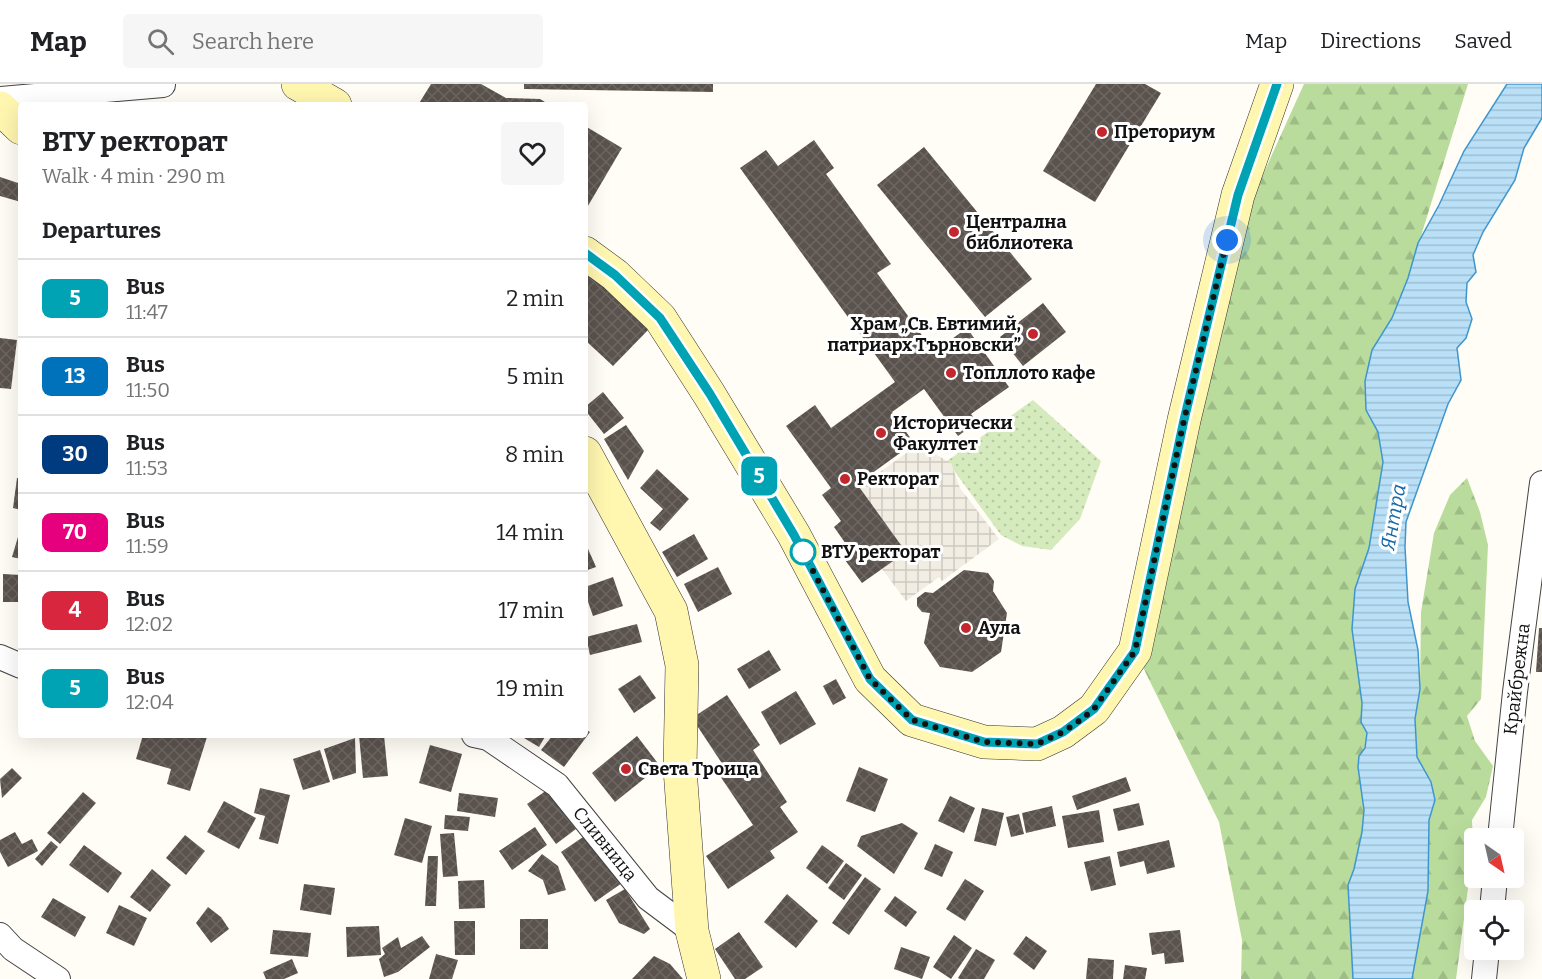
<!DOCTYPE html>
<html lang="en">
<head>
<meta charset="utf-8">
<style>
	:root { --surface:#fff; --page:#f6f6f6; --text:#202124; --muted:#757577; --line:#e0e0e0 }
	body { margin:0; font-family:Bitter,serif; background:var(--page); color:var(--text); height:100vh; display:flex; flex-direction:column; font-size:22px; white-space:nowrap }
	* { box-sizing:border-box; margin:0 }
	p { font-size:20px; color:var(--muted) }
	.icon { flex:none; width:33px; height:33px; fill:none; stroke:currentColor; stroke-width:2; stroke-linecap:round; stroke-linejoin:round }
	.map { position:relative; flex:1; overflow:hidden }
	.details { position:absolute; left:18px; top:18px; width:570px; height:636px; display:flex; flex-direction:column; background:var(--surface); border-radius:6px; box-shadow:0 6px 24px #0002 }
	.details>* { flex:none }
	.badge { padding:0 12px; border-radius:9px; font-size:21px; line-height:39px }
	.needle { width:39px; rotate:146deg }
	.controls { position:absolute; left:1464px; top:744px; display:grid; gap:12px }
	.controls a { display:grid; place-items:center; width:60px; height:60px; border-radius:6px; background:var(--surface); box-shadow:0 6px 24px #0002; font-size:30px }
	.you { position:absolute; width:30px; height:30px; margin:-15px; border:4px solid #fff; border-radius:50%; background:#1a73e8; box-shadow:0 0 0 9px #1a73e833 }
	.map>.badge { position:absolute; translate:-50% -50%; box-shadow:0 0 0 3px #fff }
	h2 { padding:0 24px; font-size:22px; line-height:54px }
	.round { display:grid; place-items:center; flex:none; width:63px; height:63px; border-radius:6px; background:var(--page) }
	.head { display:flex; align-items:center; justify-content:space-between; height:102px; padding:0 24px }
	h1 { font-size:28px; font-weight:700; line-height:45px }
	ul { padding:0; list-style:none }
	li { display:flex; align-items:center; gap:18px; height:78px; padding:0 24px; border-top:2px solid var(--line) }
	li div { flex:1 }
	li b { display:block; font-size:22px }
	li em { font-style:normal }
	li .badge { min-width:66px; font-weight:700; text-align:center }
	header { display:flex; align-items:center; gap:36px; box-sizing:border-box; height:84px; padding:0 30px; background:var(--surface); border-bottom:2px solid var(--line) }
	header strong { font-size:28px }
	nav { display:flex; gap:33px; margin-inline-start:auto; font-size:21px }
	.search { width:420px; height:54px; background:var(--page); display:flex; align-items:center; gap:15px; box-sizing:border-box; padding:0 21px; border-radius:6px; color:var(--muted); font-size:22px }
	.map>svg:first-child { display:block }
	.forest { fill:url(#forest-firs) }
	.park { fill:url(#park-dots) }
	.plaza { fill:url(#plaza-grid) }
	.water { fill:url(#water-rules); stroke:#3f96cf; stroke-width:1.5 }
	.building { fill:url(#building-cross-hatch) }
	.lines { fill:none; stroke-linecap:round; stroke-linejoin:round }
	.street-casing { stroke:#444; stroke-width:26 }
	.secondary-casing { stroke:#333; stroke-width:34 }
	.street { stroke:#fff; stroke-width:24 }
	.secondary { stroke:#fff6b0; stroke-width:33 }
	.line-casing { stroke:#fff; stroke-width:14 }
	.line { stroke:#00a3b4; stroke-width:9 }
	.walk { stroke:#111; stroke-width:6; stroke-dasharray:0 10.8 }
	.poi-dot { fill:#c4262e; stroke:#fff; stroke-width:2 }
	.stop-dot { fill:#fff; stroke:#00a3b4; stroke-width:3 }
	.labels { text-anchor:middle; stroke-width:6; stroke-linejoin:round; paint-order:stroke }
	.poi-label { font-size:18px; font-weight:bold; fill:#111; stroke:#fff; text-anchor:start }
	.stop-label { font-size:18px; font-weight:bold; fill:#111; stroke:#fff; text-anchor:start }
	.street-label { font-size:18px; fill:#111; stroke:#fff }
	.water-label { font-size:20px; font-style:italic; fill:#1768a6; stroke:#fff }
</style>
</head>
<body>
<header>
<strong>Map</strong>
<div class="search"><svg class="icon" aria-label="search" viewBox="0 0 24 24"><circle cx="10" cy="10" r="6"/><path d="M15 15l6 6"/></svg>Search here</div>
<nav><a>Map</a><a>Directions</a><a>Saved</a></nav>
</header>
<div class="map">
<svg width="1542" height="895" viewBox="0 0 1542 895">
	<defs>
		<pattern id="forest-firs" width="22" height="20" patternUnits="userSpaceOnUse" patternTransform="scale(1.5)"><rect width="22" height="20" fill="#b9dc9c"/><path d="M5 1l3.5 6h-7zM16 11l3.5 6h-7z" fill="#9ebc85"/></pattern>
		<pattern id="park-dots" width="8" height="8" patternUnits="userSpaceOnUse" patternTransform="scale(1.5)"><rect width="8" height="8" fill="#d5ebbd"/><path d="M2 2h.1M6 6h.1" fill="none" stroke="#b6c8a1" stroke-width="1.8" stroke-linecap="round"/></pattern>
		<pattern id="plaza-grid" width="8" height="8" patternUnits="userSpaceOnUse" patternTransform="scale(1.5)"><rect width="8" height="8" fill="#f1ede2"/><path d="M0 4h8M4 0v8" fill="none" stroke="#cecac1"/></pattern>
		<pattern id="water-rules" width="6" height="5" patternUnits="userSpaceOnUse" patternTransform="scale(1.5)"><rect width="6" height="5" fill="#b9e0f7"/><path d="M0 2.5h6" fill="none" stroke="#9ebfd3"/></pattern>
		<pattern id="building-cross-hatch" width="8" height="8" patternUnits="userSpaceOnUse" patternTransform="scale(1.5)"><rect width="8" height="8" fill="#5a524d"/><path d="M0 0l8 8M0 8l8-8" fill="none" stroke="#6d6662"/></pattern>
	</defs>
	<rect width="100%" height="100%" fill="#fffdf5"/>
	<g class="forest">
		<path d="M1304 0H1468L1408 194 1392 234 1372 266 1366 326 1378 348 1383 378 1369 464 1355 505 1352 545 1362 619 1361 638 1367 649 1365 664 1359 672 1358 683 1364 726 1362 748 1354 785 1348 801 1353 895H1241L1242 856 1219 738 1135 567 1256 106Z"/>
		<path d="M1467 394 1480 428 1488 461 1481 615 1467 632 1475 657 1493 682 1486 713 1472 736 1473 766 1456 895H1412L1428 807 1429 736 1435 716 1431 698 1417 673 1415 635 1420 605 1421 528 1434 449 1450 411Z"/>
	</g>
	<path class="park" d="M1033 316 1101 377 1080 435 1051 466 1022 462 1001 451 947 377Z"/>
	<path class="plaza" d="M923 357 930 367 951 379 960 404 999 455 942 497 939 493 906 517 882 485 905 468 859 403Z"/>
	<path class="water" d="M1507 0H1542V34L1524 64 1515 96 1483 148 1473 171 1476 188 1467 199 1466 218 1472 235 1466 254 1457 264 1461 296 1448 320 1406 438 1405 463 1408 518 1418 566 1420 605 1415 635 1417 673 1431 698 1435 716 1429 736 1428 807 1412 895H1353L1348 801 1354 785 1362 748 1364 726 1358 683 1359 672 1365 664 1367 649 1361 638 1362 619 1352 545 1355 505 1369 464 1383 378 1378 348 1366 326 1365 297 1372 266 1392 234 1408 194 1418 159 1439 121 1464 67Z"/>
	<g class="building">
		<path d="M431 0H481L506 14 540 15 550 21H418Z"/>
		<path d="M524 0H713V8L524 5Z"/>
		<path d="M1096 0H1145L1161 9 1095 118 1043 87Z"/>
		<path d="M585 42 622 64 585 127Z"/>
		<path d="M814 56 834 84 826 90 891 180 877 189 934 268 967 244 1009 303 971 330 977 338 958 352 924 305 892 328 914 359 857 400 906 468 862 499 845 476 853 470 834 443 841 437 822 411 831 404 786 342 815 321 831 344 895 298 740 84 766 66 778 82Z"/>
		<path d="M924 63 1032 195 985 233 877 101Z"/>
		<path d="M0 93 21 100V118L0 112Z"/>
		<path d="M585 184 649 245 613 282 585 256Z"/>
		<path d="M1043 219 1066 248 1023 282 1000 253Z"/>
		<path d="M0 254 17 256 11 305 0 304Z"/>
		<path d="M603 308 624 334 604 350 585 326V323Z"/>
		<path d="M626 341 644 367 628 396 604 355Z"/>
		<path d="M657 385 689 415 660 447 650 439 663 425 640 404Z"/>
		<path d="M17 394H21V426L13 424Z"/>
		<path d="M21 443V475L12 473Z"/>
		<path d="M694 450 708 475 677 493 662 468Z"/>
		<path d="M585 458 596 483 585 487Z"/>
		<path d="M718 483 732 510 698 528 684 500Z"/>
		<path d="M964 486 988 489 994 497 993 507 1007 529 1001 568 972 588 940 583 924 559 930 529 922 528 917 522V514L925 508 933 509Z"/>
		<path d="M3 490 21 491V518H3Z"/>
		<path d="M613 493 623 522 593 532 585 509V503Z"/>
		<path d="M637 540 642 558 590 571 586 553Z"/>
		<path d="M1539 544H1542V588H1536Z"/>
		<path d="M769 566 781 586 749 605 737 585Z"/>
		<path d="M640 591 656 614 634 629 618 605Z"/>
		<path d="M836 595 846 614 833 621 823 602Z"/>
		<path d="M796 607 816 640 780 661 761 628Z"/>
		<path d="M727 611 760 661 753 666 787 718 780 723 798 748 770 767 775 774 728 805 706 772 753 741 718 689 725 684 692 634Z"/>
		<path d="M585 645 590 648 564 683 541 666 553 651H585Z"/>
		<path d="M143 651H201L207 653 190 707 167 700 171 685 136 675Z"/>
		<path d="M359 651H384L388 692 363 694Z"/>
		<path d="M519 651H546L539 663Z"/>
		<path d="M637 652 660 682 615 718 592 689Z"/>
		<path d="M355 654 356 689 333 696 324 665Z"/>
		<path d="M430 661 462 670 451 708 419 699Z"/>
		<path d="M320 666 330 698 303 706 293 675Z"/>
		<path d="M859 683 888 695 875 728 846 717Z"/>
		<path d="M12 684 22 694 2 714 0 695Z"/>
		<path d="M1126 693 1131 707 1077 726 1072 712Z"/>
		<path d="M260 704 290 711 278 760 259 755 265 732 254 729Z"/>
		<path d="M547 706 576 745 556 760 527 720Z"/>
		<path d="M83 708 96 719 60 760 47 749Z"/>
		<path d="M459 709 498 714 495 733 457 727Z"/>
		<path d="M950 712 975 724 964 749 938 737Z"/>
		<path d="M224 717 256 734 239 765 207 748Z"/>
		<path d="M1139 719 1144 741 1118 747 1113 725Z"/>
		<path d="M1052 722 1056 742 1026 749 1022 729Z"/>
		<path d="M982 724 1004 729 996 762 974 757Z"/>
		<path d="M1099 726 1104 758 1068 764 1062 732Z"/>
		<path d="M1019 730 1024 750 1011 753 1006 733Z"/>
		<path d="M445 731 470 733 468 747 444 745Z"/>
		<path d="M405 734 432 742 422 779 394 771Z"/>
		<path d="M902 739 918 749 894 790 857 762 861 752Z"/>
		<path d="M535 743 547 761 512 786 499 767Z"/>
		<path d="M15 748 22 760 32 755 38 767 8 783 0 768V756Z"/>
		<path d="M454 749 458 792 443 793 440 750Z"/>
		<path d="M589 749 622 799 595 818 561 768Z"/>
		<path d="M185 751 205 767 186 791 166 774Z"/>
		<path d="M1169 756 1175 783 1147 790 1144 777 1120 783 1117 768Z"/>
		<path d="M51 757 58 763 42 782 35 775Z"/>
		<path d="M935 760 953 768 942 793 924 785Z"/>
		<path d="M84 761 122 789 108 809 69 781Z"/>
		<path d="M822 761 844 777 827 800 806 784Z"/>
		<path d="M542 770 558 782 566 806 548 811 543 796 528 787Z"/>
		<path d="M428 772H438L436 822H425Z"/>
		<path d="M1110 772 1116 801 1091 807 1084 778Z"/>
		<path d="M846 779 862 791 844 816 828 804Z"/>
		<path d="M152 785 171 801 150 828 130 813Z"/>
		<path d="M865 793 881 805 849 851 832 839Z"/>
		<path d="M965 795 984 807 965 837 946 825Z"/>
		<path d="M484 796 485 824 459 825 458 797Z"/>
		<path d="M304 800 335 804 331 831 300 826Z"/>
		<path d="M625 805 650 845 644 850 619 839 606 816Z"/>
		<path d="M787 810 818 837 796 864 764 838Z"/>
		<path d="M895 812 917 828 906 843 884 827Z"/>
		<path d="M53 814 86 833 75 853 41 833Z"/>
		<path d="M119 821 147 834 134 862 106 849Z"/>
		<path d="M208 823 221 833 229 845 211 859 196 839Z"/>
		<rect x="520" y="835" width="28" height="30"/>
		<path d="M454 837H475V871H455Z"/>
		<path d="M379 842 381 871 347 873 346 843Z"/>
		<path d="M273 846 311 849 308 873 270 870Z"/>
		<path d="M1180 846 1184 878 1165 880 1164 869 1152 871 1149 849Z"/>
		<path d="M739 848 763 883 745 895H735L715 865Z"/>
		<path d="M954 851 972 864 951 895 933 883Z"/>
		<path d="M422 852 430 863 398 888 384 893 379 875 385 870 382 864 398 853 401 864Z"/>
		<path d="M1026 852 1047 867 1034 886 1013 870Z"/>
		<path d="M901 863 930 873 922 895 894 885Z"/>
		<path d="M976 865 995 876 984 895H960L958 894Z"/>
		<path d="M436 870 458 876 452 895H429Z"/>
		<path d="M654 872 670 880 683 895H632Z"/>
		<path d="M1088 874 1114 876 1113 895H1086Z"/>
		<path d="M292 875 298 889 284 895H266L263 888Z"/>
		<path d="M1125 881 1147 884 1145 895H1123Z"/>
	</g>
	<g class="lines">
		<g class="street-casing">
			<g id="street">
				<path d="M0 15 163 1"/>
				<path d="M0 573 21 582"/>
				<path d="M474 651 488 654 557 701 648 814 692 847"/>
				<path d="M1500 754 1515 608 1542 399"/>
				<path d="M1492 826 1495 794"/>
				<path d="M0 851 13 865 58 895"/>
				<path d="M1484 895 1487 866"/>
			</g>
		</g>
		<g class="secondary-casing">
			<g id="secondary">
				<path d="M298 0 335 21"/>
				<path d="M0 24 21 44"/>
				<path d="M585 169 615 191 660 234 709 310 794 451 870 595 912 636 984 658 1037 660 1063 648 1094 625 1135 567 1184 336 1238 111 1277 0"/>
				<path d="M585 369 671 527 682 581 680 685 692 847 704 895"/>
			</g>
		</g>
		<use href="#street" class="street"/>
		<use href="#secondary" class="secondary"/>
	</g>
	<g class="lines">
		<g class="line-casing">
			<path id="line" d="M585 169 615 191 660 234 710 310 794 451 870 595 912 636 984 658 1037 660 1063 648 1094 625 1135 567 1184 336 1238 111 1277 0"/>
		</g>
		<use href="#line" class="line"/>
		<path class="walk" d="M803 468 870 595 912 636 984 658 1037 660 1063 648 1079 637 1094 625 1135 567 1184 336 1227 156"/>
	</g>
	<g class="poi-dot">
		<circle cx="1102" cy="48" r="6"/>
		<circle cx="954" cy="148" r="6"/>
		<circle cx="1033" cy="250" r="6"/>
		<circle cx="951" cy="289" r="6"/>
		<circle cx="881" cy="349" r="6"/>
		<circle cx="845" cy="395" r="6"/>
		<circle cx="966" cy="544" r="6"/>
		<circle cx="626" cy="685" r="6"/>
	</g>
	<circle class="stop-dot" cx="803" cy="468" r="12"/>
	<g class="labels">
		<g class="poi-label">
			<text x="1114" y="54">Преториум</text>
			<text x="966" y="144">Централна<tspan x="966" dy="21">библиотека</tspan></text>
			<text x="1021" y="246" text-anchor="end">Храм „Св. Евтимий,<tspan x="1021" dy="21">патриарх Търновски”</tspan></text>
			<text x="963" y="295">Топллото кафе</text>
			<text x="893" y="345">Исторически<tspan x="893" dy="21">Факултет</tspan></text>
			<text x="857" y="401">Ректорат</text>
			<text x="978" y="550">Аула</text>
			<text x="638" y="691">Света Троица</text>
		</g>
		<g class="stop-label">
			<text x="821" y="474">ВТУ ректорат</text>
		</g>
		<g class="street-label">
			<text transform="translate(1517 595) rotate(-83)" y="6">Крайбрежна</text>
			<text transform="translate(605 760) rotate(51)" y="6">Сливница</text>
		</g>
		<g class="water-label">
			<text transform="translate(1393 433) rotate(-80)" y="7">Янтра</text>
		</g>
	</g>
</svg>
<div class="controls">
<a><svg class="needle" viewBox="-14 -14 28 28"><path d="M0-13l5 13h-10z" fill="#e53935"/><path d="M0 13l5-13h-10z" fill="#757577"/></svg></a>
<a><svg class="icon" aria-label="locate" viewBox="0 0 24 24"><circle cx="12" cy="12" r="6"/><path d="M12 2v4M12 18v4M2 12h4M18 12h4"/></svg></a>
</div>
<div class="you" style="left:1227px;top:156px"></div>
<b class="badge" style="left:759px;top:392px;background:#00a3b4;color:#fff">5</b>
<section class="details">
<div class="head"><div><h1>ВТУ ректорат</h1><p>Walk · 4 min · 290 m</p></div><a class="round"><svg class="icon" aria-label="heart" viewBox="0 0 24 24"><path d="M12 20l-8-8c-3-5 5-10 8-4 3-6 11-1 8 4z"/></svg></a></div>
<h2>Departures</h2>
<ul>
<li><span class="badge" style="background:#00a3b4;color:#fff">5</span><div><b>Bus</b><p>11:47</p></div><em>2 min</em></li>
<li><span class="badge" style="background:#0072bc;color:#fff">13</span><div><b>Bus</b><p>11:50</p></div><em>5 min</em></li>
<li><span class="badge" style="background:#003b80;color:#fff">30</span><div><b>Bus</b><p>11:53</p></div><em>8 min</em></li>
<li><span class="badge" style="background:#e6007e;color:#fff">70</span><div><b>Bus</b><p>11:59</p></div><em>14 min</em></li>
<li><span class="badge" style="background:#d7263d;color:#fff">4</span><div><b>Bus</b><p>12:02</p></div><em>17 min</em></li>
<li><span class="badge" style="background:#00a3b4;color:#fff">5</span><div><b>Bus</b><p>12:04</p></div><em>19 min</em></li>
</ul>
</section>
</div>
</body>
</html>
